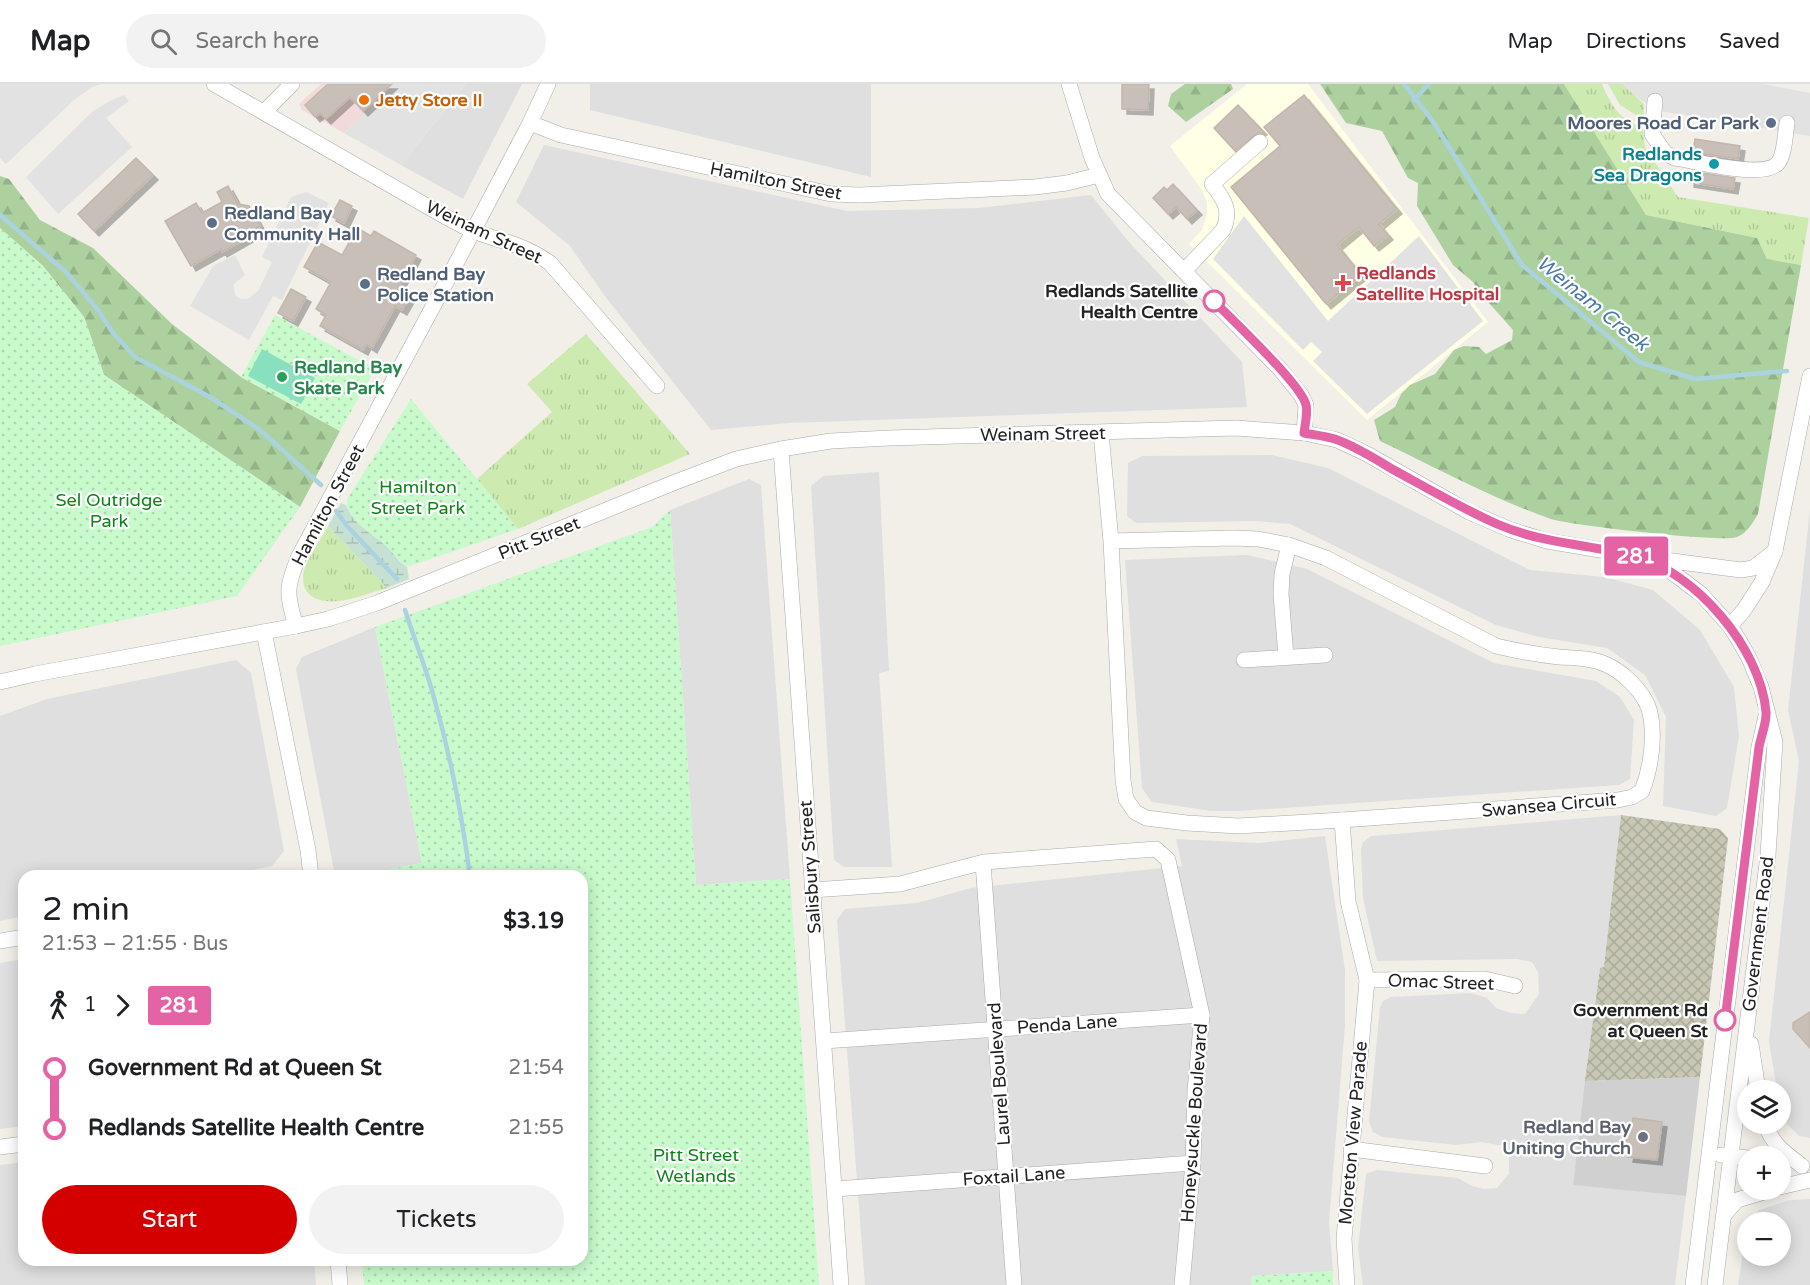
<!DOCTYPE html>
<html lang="en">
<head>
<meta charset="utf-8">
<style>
	:root { --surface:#fff; --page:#f2f2f2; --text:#202124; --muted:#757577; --line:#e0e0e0; --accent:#d40000 }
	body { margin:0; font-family:"Varela Round",sans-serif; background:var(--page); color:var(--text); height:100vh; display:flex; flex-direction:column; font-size:22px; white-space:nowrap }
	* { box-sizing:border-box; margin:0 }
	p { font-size:20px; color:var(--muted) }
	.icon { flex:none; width:33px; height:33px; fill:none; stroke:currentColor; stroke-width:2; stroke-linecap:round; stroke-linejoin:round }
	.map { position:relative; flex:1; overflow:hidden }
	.panel { position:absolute; left:18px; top:786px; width:570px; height:396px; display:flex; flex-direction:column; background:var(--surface); border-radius:18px; box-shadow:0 3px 15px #0003 }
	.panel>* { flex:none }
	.badge { padding:0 12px; border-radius:4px; font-size:21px; line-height:39px }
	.tools { position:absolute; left:1737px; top:996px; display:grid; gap:12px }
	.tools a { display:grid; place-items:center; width:54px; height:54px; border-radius:50%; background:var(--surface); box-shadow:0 3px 15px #0003; font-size:30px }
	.map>.badge { position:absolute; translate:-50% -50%; box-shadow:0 0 0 3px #fff }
	.legs { display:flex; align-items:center; gap:9px; height:66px; padding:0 24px; font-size:20px }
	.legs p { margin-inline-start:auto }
	.summary { display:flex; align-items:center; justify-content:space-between; height:102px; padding:0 24px }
	h1 { font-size:33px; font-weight:600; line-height:45px }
	.action { display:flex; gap:12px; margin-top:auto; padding:12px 24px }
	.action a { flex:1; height:69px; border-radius:36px; background:var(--accent); color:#fff; font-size:24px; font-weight:600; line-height:69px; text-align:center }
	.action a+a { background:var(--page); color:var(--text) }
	ul { padding:0 24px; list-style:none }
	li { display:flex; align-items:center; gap:21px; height:60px; font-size:22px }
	li i { display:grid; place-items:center; width:9px; height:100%; margin:0 8px; background:currentColor }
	li i::after { content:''; width:15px; height:15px; margin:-8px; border:4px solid; border-radius:50%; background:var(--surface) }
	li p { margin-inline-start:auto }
	li:first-child i { background:linear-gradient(#0000 50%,currentColor 0) }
	li:last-child i { background:linear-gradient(currentColor 50%,#0000 0) }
	header { display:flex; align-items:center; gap:36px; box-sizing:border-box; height:84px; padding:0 30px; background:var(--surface); border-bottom:2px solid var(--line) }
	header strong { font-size:28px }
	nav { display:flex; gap:33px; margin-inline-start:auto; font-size:21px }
	.search { width:420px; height:54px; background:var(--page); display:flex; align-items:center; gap:15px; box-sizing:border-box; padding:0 21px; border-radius:33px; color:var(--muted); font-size:22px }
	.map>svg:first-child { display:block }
	.residential { fill:#e0dfdf }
	.commercial { fill:#f2dad9 }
	.education { fill:#ffffe5 }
	.religious { fill:#d0d0d0 }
	.construction { fill:url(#construction-cross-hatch) }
	.grass { fill:url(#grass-tufts) }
	.forest { fill:url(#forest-firs) }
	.wetland { fill:url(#wetland-marsh) }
	.park { fill:url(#park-dots) }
	.pitch { fill:#88e0be }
	.parking { fill:#e2e2e2 }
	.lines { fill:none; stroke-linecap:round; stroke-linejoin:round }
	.stream { stroke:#aad3df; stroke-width:4.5 }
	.building { fill:#c7bfb8; stroke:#c4b6ab; stroke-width:1.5; filter:url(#shadow) }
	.minor-casing { stroke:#a9a9a9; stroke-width:16 }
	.minor { stroke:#fff; stroke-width:15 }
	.line-1-casing { stroke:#fff; stroke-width:14 }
	.line-1 { stroke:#e463a4; stroke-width:9 }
	.food-dot { fill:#e8710a; stroke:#fff; stroke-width:2 }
	.service-dot { fill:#5c6f8a; stroke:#fff; stroke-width:2 }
	.culture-dot { fill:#0f9aa8; stroke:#fff; stroke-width:2 }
	.health-dot { fill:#e0444e; stroke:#fff; stroke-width:2 }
	.stop-1-dot { fill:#fff; stroke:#e463a4; stroke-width:3 }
	.leisure-dot { fill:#2e9e5b; stroke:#fff; stroke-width:2 }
	.worship-dot { fill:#6b7280; stroke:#fff; stroke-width:2 }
	.labels { text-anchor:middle; stroke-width:4.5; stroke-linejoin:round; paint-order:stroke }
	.food-label { font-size:18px; font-weight:bold; fill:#c56008; stroke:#fff; text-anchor:start }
	.service-label { font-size:18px; font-weight:bold; fill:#4e5e75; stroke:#fff; text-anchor:start }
	.culture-label { font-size:18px; font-weight:bold; fill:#0d838f; stroke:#fff; text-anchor:end }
	.street-label { font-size:18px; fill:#222; stroke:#fff }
	.health-label { font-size:18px; font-weight:bold; fill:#be3a42; stroke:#fff; text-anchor:start }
	.stop-label { font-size:18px; font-weight:bold; fill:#222; stroke:#fff; text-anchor:end }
	.leisure-label { font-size:18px; font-weight:bold; fill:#27864d; stroke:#fff; text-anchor:start }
	.park-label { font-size:18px; fill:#0c8416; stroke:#fff }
	.worship-label { font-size:18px; font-weight:bold; fill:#5b616d; stroke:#fff; text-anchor:end }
	.water-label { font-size:20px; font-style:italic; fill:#4a7aab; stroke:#fff }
</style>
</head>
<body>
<header>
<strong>Map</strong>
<div class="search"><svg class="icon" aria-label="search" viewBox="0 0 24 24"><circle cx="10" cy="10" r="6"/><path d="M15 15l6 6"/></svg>Search here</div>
<nav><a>Map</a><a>Directions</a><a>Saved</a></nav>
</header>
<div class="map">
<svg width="1810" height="1201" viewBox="0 0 1810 1201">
	<defs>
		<pattern id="construction-cross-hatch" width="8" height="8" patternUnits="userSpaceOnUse" patternTransform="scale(1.5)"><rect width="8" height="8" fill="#c7c7b4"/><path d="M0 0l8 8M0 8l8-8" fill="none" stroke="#abab9a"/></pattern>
		<pattern id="grass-tufts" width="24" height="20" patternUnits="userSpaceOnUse" patternTransform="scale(1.5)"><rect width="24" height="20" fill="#cdebb0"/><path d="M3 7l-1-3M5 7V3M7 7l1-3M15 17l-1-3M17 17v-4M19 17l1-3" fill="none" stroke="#b0c997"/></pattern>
		<pattern id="forest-firs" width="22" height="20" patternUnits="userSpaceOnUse" patternTransform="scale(1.5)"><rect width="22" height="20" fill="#add19e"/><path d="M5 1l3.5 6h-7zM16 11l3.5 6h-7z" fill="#95b388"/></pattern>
		<pattern id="wetland-marsh" width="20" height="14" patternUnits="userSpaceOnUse" patternTransform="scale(1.5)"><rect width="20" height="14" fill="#c6e0d4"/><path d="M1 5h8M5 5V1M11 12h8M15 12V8" fill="none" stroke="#aac0b6"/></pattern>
		<pattern id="park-dots" width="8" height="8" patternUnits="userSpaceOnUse" patternTransform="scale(1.5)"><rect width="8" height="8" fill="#c8facc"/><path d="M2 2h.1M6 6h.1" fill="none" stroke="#acd6af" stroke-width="1.8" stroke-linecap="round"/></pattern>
		<filter id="shadow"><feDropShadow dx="5" dy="5" stdDeviation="0" flood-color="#0004"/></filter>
	</defs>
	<rect width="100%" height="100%" fill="#f2efe9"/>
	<g class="residential">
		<path d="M466 0H522L463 115 401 81Z"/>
		<path d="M590 0H871V93L590 26Z"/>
		<path d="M544 61 847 127 979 124 1091 111 1129 158 1242 278 1247 323 789 339 711 346 604 211 570 162 516 118Z"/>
		<path d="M1272 371 1328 384 1530 486 1605 493 1653 506 1700 546 1734 603 1739 652 1727 724 1716 732 1663 722 1666 633 1645 591 1607 564 1539 553 1496 541 1290 440 1256 437 1136 439 1127 432 1128 379 1142 372Z"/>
		<path d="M879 388 889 587 879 589 892 783H844L834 776 811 402 823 392Z"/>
		<path d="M749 395 761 401 790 795 696 801 670 426Z"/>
		<path d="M1810 426V1054L1799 1052 1782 1035 1780 1006H1777L1769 958 1799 677 1788 626Z"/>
		<path d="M1247 471 1307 485 1494 579 1596 597 1620 613 1634 636 1630 695 1619 701 1239 727H1211L1152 718 1142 704 1125 476Z"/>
		<path d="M375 543 422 779 355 792H335L296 585 302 573Z"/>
		<path d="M236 576 251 589 284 767 272 782 221 792H24V832L0 837V632L47 615Z"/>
		<path d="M1621 731 1604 883 1600 884 1573 1100 1686 1112 1675 1201H1363L1358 1164 1366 1090 1377 1086 1458 1094 1470 1101 1483 1105 1497 1104 1509 1090V1073L1503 1062 1482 1058 1456 1061 1382 1053 1373 1048 1369 1038 1380 923 1383 917 1391 913 1471 909 1487 914 1496 924 1511 929 1525 930 1539 910 1538 888 1532 878 1517 875 1377 877 1363 814 1361 765 1363 758 1371 752Z"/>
		<path d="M1325 752 1345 886V941L1329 1138 1333 1187 1252 1192 1251 1201H865L837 836 845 825 917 819 971 804 1182 782 1176 755 1259 759Z"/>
		<path d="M24 875V1042L0 1045V879Z"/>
		<path d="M24 1078V1176H314L316 1201H0V1081Z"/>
		<path d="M1810 1115V1201H1738L1747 1141 1748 1172H1780V1138H1750L1759 1126 1790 1116Z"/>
	</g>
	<path class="commercial" d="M321 0H394L344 49 302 26 299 20Z"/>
	<path class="education" d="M1247 0H1308L1488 238 1367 336 1189 160 1202 146 1207 130V118L1202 106 1170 62Z"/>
	<path class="religious" d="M1700 993 1686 1112 1573 1101 1585 997Z"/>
	<path class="construction" d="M1621 731 1720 745 1728 754 1700 993 1585 997 1600 884 1604 883Z"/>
	<g class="grass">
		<path d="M1564 0H1602C1612 23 1619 35 1643 44L1645 63 1678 113 1809 134 1801 181 1767 175 1757 154 1646 131Z"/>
		<path d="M1608 0H1623L1644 20V36L1620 21Z"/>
		<path d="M586 250 690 370 518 445 477 395 552 328 527 300Z"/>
		<path d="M328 442 387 504C365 510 326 528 308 509 302 503 302 491 305 483 311 469 321 455 328 442Z"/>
	</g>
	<g class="forest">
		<path d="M1185 0H1231L1233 5 1186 38 1168 22 1171 10Z"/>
		<path d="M1320 0H1564L1646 131 1757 154 1767 175 1801 181 1758 430C1752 440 1747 449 1737 453 1724 459 1569 441 1551 435 1491 414 1437 384 1380 357L1374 336 1395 323 1401 310 1410 301 1435 290 1454 266 1464 262 1479 263 1486 270 1512 256 1513 246 1481 210 1473 198 1453 181 1417 122 1418 99 1408 94 1382 47 1346 39Z"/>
		<path d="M0 92 9 95 40 136 93 164 172 240 241 293 340 347 300 423 104 291 84 233 43 182 0 144Z"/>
	</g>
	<path class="wetland" d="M341 419 346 421 354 435 389 464 400 478 407 483 409 495 387 504 328 442Z"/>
	<g class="park">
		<path d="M0 144 43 182 84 233 104 291 300 423 237 512 0 562Z"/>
		<path d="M275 231 375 285 340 347 241 293Z"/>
		<path d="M411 315 518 445 407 483C398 477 394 469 386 462 373 450 344 435 347 415Z"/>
		<path d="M670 426 696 801 790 795 819 1201H364L362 1176H582V792H355L422 779 375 543 652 443Z"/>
		<path d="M1333 1187V1201H1251L1252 1192Z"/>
	</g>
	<path class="pitch" d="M262 265 315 294 301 320 248 292Z"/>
	<g class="parking">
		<path d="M0 0H101L92 3 74 16 6 80 0 74Z"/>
		<path d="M394 0H466L401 81 344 49Z"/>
		<path d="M1623 0H1763L1810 9V52L1654 26 1627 5Z"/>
		<path d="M124 11 129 17 106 34 132 63 58 130 26 93 93 27 112 16Z"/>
		<path d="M306 108 329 119 282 216 273 212 249 256 190 222 213 182 235 171 245 191 234 200V207L236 212 241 215H248L258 207 272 178 262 173 291 113Z"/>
		<path d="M1244 132 1328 237 1419 152 1483 237 1367 330 1313 277 1322 268 1311 258 1303 266 1213 175Z"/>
	</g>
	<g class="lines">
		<g class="stream">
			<path d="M1404 0 1434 39 1522 181 1639 278 1695 295 1787 287"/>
			<path d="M1414 16 1429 0"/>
			<path d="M0 131 67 189 98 226 113 249 135 273 210 313 260 346 321 401"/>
			<path d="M336 427 347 442 397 495"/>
			<path d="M405 526C414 554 425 582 433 610 450 670 462 730 470 792"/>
		</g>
	</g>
	<g class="building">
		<path d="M328 0H392L363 27 350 13 326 35 320 29 315 33 305 21Z"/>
		<path d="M1122 0H1149L1148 26 1122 25Z"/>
		<path d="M1304 11 1397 125 1379 140 1388 151 1374 162 1359 143 1337 161 1361 191 1326 220 1231 103 1280 62 1264 43Z"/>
		<path d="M1238 21 1262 46 1235 67 1214 44Z"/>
		<path d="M1695 55 1740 62 1738 75 1693 68Z"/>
		<path d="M136 74 153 91 94 147 78 130Z"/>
		<path d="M1690 87 1735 94 1733 105 1689 98Z"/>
		<path d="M1173 100 1197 126 1187 135 1176 123 1168 130 1153 114 1164 103 1167 106Z"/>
		<path d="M228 102 238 120 249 122 260 142 248 149 250 152 222 168 221 165 191 182 165 137 196 119 202 129 222 118 217 108Z"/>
		<path d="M340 116 352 122 344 139 331 132Z"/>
		<path d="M357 144 371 152 374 147 416 171 397 205 410 212 402 226 395 222 372 264 366 260 363 266 320 242 326 231 316 225 331 198 304 183 318 158 342 171Z"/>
		<path d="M291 205 306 213 293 237 278 229Z"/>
		<path d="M1810 928V964L1793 945V939Z"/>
		<path d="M1633 1034 1662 1038 1657 1076 1628 1073 1630 1064H1624L1627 1041 1632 1042Z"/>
	</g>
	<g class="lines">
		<g class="minor-casing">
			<g id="minor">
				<path d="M214 0 446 133C454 137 462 142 471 146 501 158 522 159 550 179L657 302"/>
				<path d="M1069 0 1092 74 1108 110 1280 285 1301 311 1306 321 1304 349"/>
				<path d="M1655 17 1652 50 1665 69 1675 74C1696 77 1762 95 1777 80 1785 72 1785 50 1787 39"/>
				<path d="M264 28 292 0"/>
				<path d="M530 39 561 51 831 110 860 111 1035 103 1067 99 1099 91"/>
				<path d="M1184 187 1223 146C1232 127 1224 115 1212 100L1260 58"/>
				<path d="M1101 349 1111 457 1123 696 1126 715 1135 728 1146 734 1187 739 1238 742 1342 736 1618 716 1632 713 1642 707C1651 684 1656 650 1649 625 1643 607 1622 587 1605 580 1591 574 1575 574 1559 573 1538 571 1517 567 1496 562L1326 474 1289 461 1258 455 1233 454 1111 457"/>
				<path d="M781 365 841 1201"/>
				<path d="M1657 475 1741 486 1753 484 1775 467"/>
				<path d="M296 542C286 510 286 503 299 472L451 189 530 39 548 0"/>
				<path d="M1730 542 1744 526 1762 498 1775 467 1810 292"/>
				<path d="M264 548 308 766 311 792"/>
				<path d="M1286 573 1281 510 1282 490 1289 461"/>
				<path d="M1244 576 1325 571"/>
				<path d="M0 598 35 590 296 542 328 535 377 519 673 399 736 375 781 365 831 357 889 354 1236 344 1304 349 1337 356 1367 370 1469 428 1511 446 1547 457 1636 472 1669 486 1701 510 1730 542 1740 558 1749 574 1761 603 1775 658 1768 771 1715 1201"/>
				<path d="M1342 736 1348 817 1367 896 1344 1155 1347 1201"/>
				<path d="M983 779 1014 1201"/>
				<path d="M812 806 900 800 984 778 1156 765 1168 776 1202 931 1195 1007 1193 1079 1182 1201"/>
				<path d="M0 857 24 853"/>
				<path d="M1367 896 1485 895 1515 902"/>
				<path d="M824 957 1202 931"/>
				<path d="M1751 960 1758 1006"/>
				<path d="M1765 1040C1773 1061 1784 1068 1802 1082"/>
				<path d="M0 1063 24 1060"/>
				<path d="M1351 1065 1485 1082"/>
				<path d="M1721 1071 1748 1074"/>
				<path d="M1780 1103 1810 1096"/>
				<path d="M835 1105 1193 1079"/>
				<path d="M1724 1131 1737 1116 1771 1106"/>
				<path d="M338 1176 340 1201"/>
				<path d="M1693 1201 1759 663 1766 632"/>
			</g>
		</g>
		<use href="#minor" class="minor"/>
	</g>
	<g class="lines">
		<g class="line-1-casing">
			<path id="line-1" d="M1214 217C1232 236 1301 300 1306 321 1308 329 1305 340 1304 349 1315 351 1325 352 1335 355 1355 362 1374 374 1392 385 1427 404 1461 424 1497 440 1543 460 1587 460 1634 472 1695 487 1761 565 1766 628 1767 638 1761 652 1759 663L1725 936"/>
		</g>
		<use href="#line-1" class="line-1"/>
	</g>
	<circle class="food-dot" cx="364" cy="16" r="6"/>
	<g class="service-dot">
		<circle cx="1771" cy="39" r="6"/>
		<circle cx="212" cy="139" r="6"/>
		<circle cx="365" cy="200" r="6"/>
	</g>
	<circle class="culture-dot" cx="1714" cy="80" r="6"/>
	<path class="health-dot" d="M1340 190h6v6h6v6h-6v6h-6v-6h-6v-6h6z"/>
	<g class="stop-1-dot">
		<circle cx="1214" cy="217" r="10"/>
		<circle cx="1725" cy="936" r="10"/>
	</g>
	<circle class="leisure-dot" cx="282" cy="293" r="6"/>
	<circle class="worship-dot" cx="1643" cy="1053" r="6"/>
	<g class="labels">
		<g class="food-label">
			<text x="376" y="22">Jetty Store II</text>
		</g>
		<g class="service-label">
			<text x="1759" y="45" text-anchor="end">Moores Road Car Park</text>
			<text x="224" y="135">Redland Bay<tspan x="224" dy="21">Community Hall</tspan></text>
			<text x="377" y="196">Redland Bay<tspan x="377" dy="21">Police Station</tspan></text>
		</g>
		<g class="culture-label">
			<text x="1702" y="76">Redlands<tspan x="1702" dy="21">Sea Dragons</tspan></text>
		</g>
		<g class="street-label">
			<text transform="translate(776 97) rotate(11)" y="6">Hamilton Street</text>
			<text transform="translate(484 148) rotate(25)" y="6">Weinam Street</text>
			<text transform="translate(1043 350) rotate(-1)" y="6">Weinam Street</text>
			<text transform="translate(328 421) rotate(-62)" y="6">Hamilton Street</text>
			<text transform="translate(539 454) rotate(-22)" y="6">Pitt Street</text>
			<text transform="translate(1549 721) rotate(-5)" y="6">Swansea Circuit</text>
			<text transform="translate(810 783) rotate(-94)" y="6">Salisbury Street</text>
			<text transform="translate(1758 850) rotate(-83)" y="6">Government Road</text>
			<text transform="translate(1441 898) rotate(2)" y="6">Omac Street</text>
			<text transform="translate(1067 940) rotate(-4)" y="6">Penda Lane</text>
			<text transform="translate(999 990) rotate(-94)" y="6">Laurel Boulevard</text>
			<text transform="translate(1194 1039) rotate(-86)" y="6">Honeysuckle Boulevard</text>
			<text transform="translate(1353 1049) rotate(-85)" y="6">Moreton View Parade</text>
			<text transform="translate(1014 1092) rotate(-4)" y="6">Foxtail Lane</text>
		</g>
		<g class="health-label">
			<text x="1356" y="195">Redlands<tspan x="1356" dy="21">Satellite Hospital</tspan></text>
		</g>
		<g class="stop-label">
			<text x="1198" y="213">Redlands Satellite<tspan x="1198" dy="21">Health Centre</tspan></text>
			<text x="1708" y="932">Government Rd<tspan x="1708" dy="21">at Queen St</tspan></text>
		</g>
		<g class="leisure-label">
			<text x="294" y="289">Redland Bay<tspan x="294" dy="21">Skate Park</tspan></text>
		</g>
		<g class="park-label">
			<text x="418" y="409">Hamilton<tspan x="418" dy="21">Street Park</tspan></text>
			<text x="109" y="422">Sel Outridge<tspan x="109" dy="21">Park</tspan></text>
			<text x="696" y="1077">Pitt Street<tspan x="696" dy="21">Wetlands</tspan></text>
		</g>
		<g class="worship-label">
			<text x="1631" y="1049">Redland Bay<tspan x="1631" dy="21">Uniting Church</tspan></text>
		</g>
		<g class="water-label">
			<text transform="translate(1593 219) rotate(39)" y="7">Weinam Creek</text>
		</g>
	</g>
</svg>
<div class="tools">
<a><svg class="icon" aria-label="layers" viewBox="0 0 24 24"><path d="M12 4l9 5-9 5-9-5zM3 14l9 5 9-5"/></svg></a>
<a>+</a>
<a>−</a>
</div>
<b class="badge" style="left:1636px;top:472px;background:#e463a4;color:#fff">281</b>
<section class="panel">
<div class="summary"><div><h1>2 min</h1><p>21:53 – 21:55 · Bus</p></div><b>$3.19</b></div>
<div class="legs"><svg class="icon" aria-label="walk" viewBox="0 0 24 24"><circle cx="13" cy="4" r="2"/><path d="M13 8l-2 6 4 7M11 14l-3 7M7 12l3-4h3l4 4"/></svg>1<svg class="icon" aria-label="forward" viewBox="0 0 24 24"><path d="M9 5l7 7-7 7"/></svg><b class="badge" style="background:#e463a4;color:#fff">281</b></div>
<ul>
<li><i style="color:#e463a4"></i><b>Government Rd at Queen St</b><p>21:54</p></li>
<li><i style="color:#e463a4"></i><b>Redlands Satellite Health Centre</b><p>21:55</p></li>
</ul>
<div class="action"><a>Start</a><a>Tickets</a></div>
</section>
</div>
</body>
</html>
